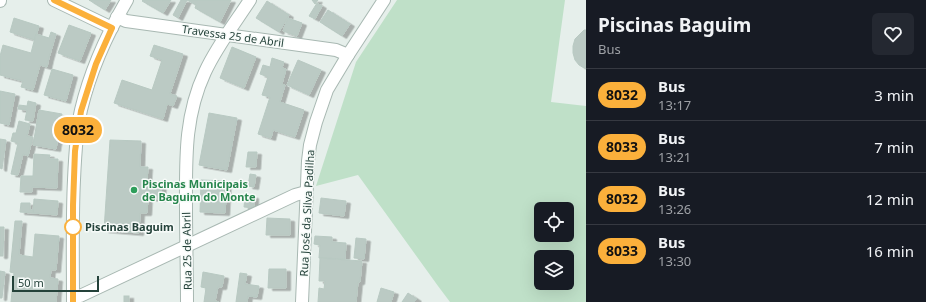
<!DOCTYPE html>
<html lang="en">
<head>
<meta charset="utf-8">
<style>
	:root { --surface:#171b24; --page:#242831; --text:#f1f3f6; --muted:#9ea1a6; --line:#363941 }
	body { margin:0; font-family:"Noto Sans",sans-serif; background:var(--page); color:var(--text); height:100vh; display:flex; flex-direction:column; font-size:15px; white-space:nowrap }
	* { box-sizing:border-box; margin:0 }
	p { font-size:13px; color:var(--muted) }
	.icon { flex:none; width:22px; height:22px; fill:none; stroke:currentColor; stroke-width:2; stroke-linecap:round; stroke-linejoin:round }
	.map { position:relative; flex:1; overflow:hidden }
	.sheet { display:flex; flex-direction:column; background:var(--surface); width:340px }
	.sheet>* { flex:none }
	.badge { padding:0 8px; border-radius:13px; font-size:14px; line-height:26px }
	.tools { position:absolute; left:534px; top:202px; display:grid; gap:8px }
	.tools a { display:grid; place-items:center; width:40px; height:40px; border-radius:6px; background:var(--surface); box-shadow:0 4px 16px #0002; font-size:20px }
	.scale { position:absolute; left:12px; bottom:10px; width:87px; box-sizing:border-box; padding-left:4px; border:2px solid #24423a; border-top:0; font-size:11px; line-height:14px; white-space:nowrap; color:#24423a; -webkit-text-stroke:3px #f7fbf9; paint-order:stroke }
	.map>.badge { position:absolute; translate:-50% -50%; box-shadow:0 0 0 2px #fff }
	.round { display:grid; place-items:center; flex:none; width:42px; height:42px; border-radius:6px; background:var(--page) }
	.overview { display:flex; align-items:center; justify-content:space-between; height:68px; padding:0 12px }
	h1 { font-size:19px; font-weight:700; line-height:30px }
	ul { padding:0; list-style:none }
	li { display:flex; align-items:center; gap:12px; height:52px; padding:0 12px; border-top:1px solid var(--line) }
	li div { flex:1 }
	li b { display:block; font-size:15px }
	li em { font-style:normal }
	li .badge { min-width:44px; font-weight:700; text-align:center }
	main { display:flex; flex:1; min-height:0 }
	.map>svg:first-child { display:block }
	.green { fill:#bfe0c8; fill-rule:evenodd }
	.building { fill:#bbcac4; stroke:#b8c9c2; filter:url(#shadow) }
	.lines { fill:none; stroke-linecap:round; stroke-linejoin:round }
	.minor-casing { stroke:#a8b8b2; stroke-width:14 }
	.minor { stroke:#fff; stroke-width:12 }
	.line-casing { stroke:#fff; stroke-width:9 }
	.line { stroke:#fbb03b; stroke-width:6 }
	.leisure-dot { fill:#2e9e5b; stroke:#f7fbf9; stroke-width:1.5 }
	.stop-dot { fill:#fff; stroke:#fbb03b; stroke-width:2 }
	.labels { text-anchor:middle; stroke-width:3; stroke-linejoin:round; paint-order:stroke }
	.street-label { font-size:11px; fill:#24423a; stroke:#f7fbf9 }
	.leisure-label { font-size:11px; font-weight:bold; fill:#27864d; stroke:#f7fbf9; text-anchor:start }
	.stop-label { font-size:11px; font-weight:bold; fill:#24423a; stroke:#f7fbf9; text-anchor:start }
</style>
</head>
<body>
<main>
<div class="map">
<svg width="586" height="302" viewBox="0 0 586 302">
	<defs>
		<filter id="shadow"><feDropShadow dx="4.5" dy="2.5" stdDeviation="0" flood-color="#0004"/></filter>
	</defs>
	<rect width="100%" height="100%" fill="#e6efeb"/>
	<path class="green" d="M397 0H565L551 102 586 106V302H450L438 286 358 175 316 186 356 62ZM541 209H567V235H541ZM541 257H567V283H541Z"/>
	<g class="building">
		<path d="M89 0H111L105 10Z"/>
		<path d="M143 0H171L163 13 142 1Z"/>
		<path d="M181 0H231L220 22 195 8 196 5 187 0 178 18 173 15Z"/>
		<path d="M312 0H318L315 4Z"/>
		<path d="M267 1 289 15 279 32 256 18Z"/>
		<path d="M317 3 322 6 315 19 309 16Z"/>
		<path d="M328 10 350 24 342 36 320 22Z"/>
		<path d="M14 18 39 26 35 40 10 32Z"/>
		<path d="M288 18 302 23 297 36 283 31Z"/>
		<path d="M69 25 91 33 80 61 58 53Z"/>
		<path d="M584 30H586V69L579 65 575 60 573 53V46L575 39Z"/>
		<path d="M51 32 56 34 49 58 47 67 40 65 33 90 21 87 23 81 0 75V56L3 45 31 53 36 34 49 38Z"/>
		<path d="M154 45 183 54 170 94 177 96 173 106 167 104 163 119 114 103 122 80 152 90 162 60 150 56Z"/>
		<path d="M232 47 256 57 244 88 220 78Z"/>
		<path d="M272 58 284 62 282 68 286 69 282 84 285 85 280 102 304 110 295 137 273 130 271 138 258 134 270 97 262 95 268 77 260 74 263 65 270 67Z"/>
		<path d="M298 60 321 70 309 95 287 85Z"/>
		<path d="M52 69 73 75 66 101 44 95Z"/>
		<path d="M0 91 15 94 9 125 0 123Z"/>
		<path d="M28 101 36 103 33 121 25 120 27 110 18 109 19 105 27 106Z"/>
		<path d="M39 110 62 114 56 149 33 145Z"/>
		<path d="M209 113 237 118 227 170 199 165Z"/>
		<path d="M19 121 30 124 27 136 33 137 28 156 23 154 18 175 11 174 18 143 11 141 13 133H16Z"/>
		<path d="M0 139 6 140 2 169 0 168Z"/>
		<path d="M110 140 141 141 140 167H148L147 181 162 182 161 199 148 198 147 213H140L139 233 104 230Z"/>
		<path d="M248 152H257L256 167H246Z"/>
		<path d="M34 154 50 155 49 159H58L57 188 32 187V192H20L21 176H33Z"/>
		<path d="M250 174 256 175 254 187 248 186Z"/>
		<path d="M201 180 227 181 225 213 200 212Z"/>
		<path d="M245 196H254V208L244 207Z"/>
		<path d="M321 198 346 201 344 216 319 213Z"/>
		<path d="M34 199 58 201 57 215 33 213Z"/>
		<path d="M21 203H30V210H33V213L20 212Z"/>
		<path d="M267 218 290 219V235H266Z"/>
		<path d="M15 221H22L19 255 33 257 35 234 59 236 56 270H51L50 278 58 279 56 302H11L14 273 10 272Z"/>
		<path d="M0 227H4L3 256H0Z"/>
		<path d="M315 236 332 237V242L346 243 345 259 319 258 320 245 314 244Z"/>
		<path d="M356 238 366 239 364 259 354 258Z"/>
		<path d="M320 258 362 261 360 282H358L356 302H318L319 288 324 289 325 281H319Z"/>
		<path d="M269 269H286V288H268Z"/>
		<path d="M0 271 5 272 2 298H0Z"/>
		<path d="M203 272 224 276 222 287H218L215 301 219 302H204L206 288 201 287Z"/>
		<path d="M240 273 247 274 245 284 259 286 257 297 248 296 247 302H236Z"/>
		<path d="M381 288 394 292 391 302H377Z"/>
		<path d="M408 293 417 299 414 302H402Z"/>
		<rect x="124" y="296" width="5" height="6"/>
	</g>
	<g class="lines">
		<g class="minor-casing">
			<g id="minor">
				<path d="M54 0 112 28"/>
				<path d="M0 1V0"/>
				<path d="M117 17 126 21 336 50 348 55"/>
				<path d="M73 298 80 296 295 195 306 192"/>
				<path d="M73 302C73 261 72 220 74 180 75 157 76 132 81 110 90 72 107 34 127 0"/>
				<path d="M187 302C187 271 186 239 186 208 186 160 184 117 205 72 217 46 235 23 250 0"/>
				<path d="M302 302 308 161 310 145 316 122 327 90 348 55 384 0"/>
			</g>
		</g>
		<use href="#minor" class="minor"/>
	</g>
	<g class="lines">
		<g class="line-casing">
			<path id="line" d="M54 0 112 28 96 64 81 111 75 151 73 205V302"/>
		</g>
		<use href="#line" class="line"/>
	</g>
	<circle class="leisure-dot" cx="134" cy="190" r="4"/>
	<circle class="stop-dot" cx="73" cy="227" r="8"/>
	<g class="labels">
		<g class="street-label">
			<text transform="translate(233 36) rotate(8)" y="4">Travessa 25 de Abril</text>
			<text transform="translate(307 213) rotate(-87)" y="4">Rua José da Silva Padilha</text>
			<text transform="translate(187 251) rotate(-91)" y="4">Rua 25 de Abril</text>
		</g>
		<g class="leisure-label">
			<text x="142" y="188">Piscinas Municipais<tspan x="142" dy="13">de Baguim do Monte</tspan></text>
		</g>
		<g class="stop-label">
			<text x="85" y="231">Piscinas Baguim</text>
		</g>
	</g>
</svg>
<div class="tools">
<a><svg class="icon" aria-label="locate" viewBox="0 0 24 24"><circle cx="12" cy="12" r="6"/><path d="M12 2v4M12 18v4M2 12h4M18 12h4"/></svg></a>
<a><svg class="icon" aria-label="layers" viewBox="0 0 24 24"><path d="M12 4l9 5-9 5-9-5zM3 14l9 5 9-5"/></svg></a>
</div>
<div class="scale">50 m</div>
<b class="badge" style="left:78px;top:130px;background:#fbb03b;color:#111">8032</b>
</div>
<section class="sheet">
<div class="overview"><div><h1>Piscinas Baguim</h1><p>Bus</p></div><a class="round"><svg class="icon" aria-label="heart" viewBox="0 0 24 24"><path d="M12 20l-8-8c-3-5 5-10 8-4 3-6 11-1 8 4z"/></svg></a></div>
<ul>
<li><span class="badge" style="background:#fbb03b;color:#111">8032</span><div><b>Bus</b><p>13:17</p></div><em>3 min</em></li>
<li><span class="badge" style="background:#fbb03b;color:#111">8033</span><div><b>Bus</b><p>13:21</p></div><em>7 min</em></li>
<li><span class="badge" style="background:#fbb03b;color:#111">8032</span><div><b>Bus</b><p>13:26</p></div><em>12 min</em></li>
<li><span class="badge" style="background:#fbb03b;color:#111">8033</span><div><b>Bus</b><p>13:30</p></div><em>16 min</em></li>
</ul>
</section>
</main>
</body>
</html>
